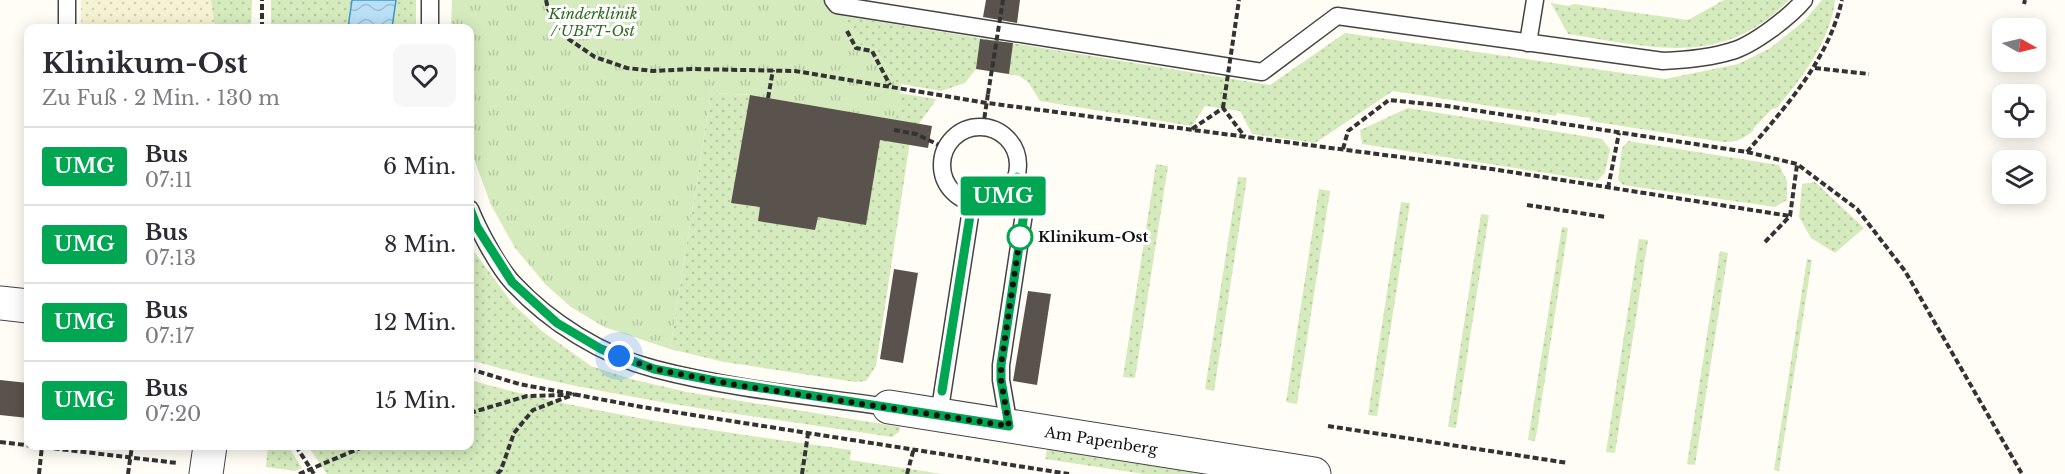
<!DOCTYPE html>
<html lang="de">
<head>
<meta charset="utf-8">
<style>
	:root { --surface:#fff; --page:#f7f7f7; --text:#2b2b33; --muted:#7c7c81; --line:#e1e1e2 }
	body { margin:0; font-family:"Libre Baskerville",serif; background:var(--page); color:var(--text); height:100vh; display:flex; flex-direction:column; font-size:22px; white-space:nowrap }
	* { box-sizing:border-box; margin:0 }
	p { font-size:20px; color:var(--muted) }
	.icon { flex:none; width:33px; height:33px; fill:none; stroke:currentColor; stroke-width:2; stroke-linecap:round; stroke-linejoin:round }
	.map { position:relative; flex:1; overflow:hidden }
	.details { position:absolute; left:24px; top:24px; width:450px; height:426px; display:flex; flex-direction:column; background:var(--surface); border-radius:12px; box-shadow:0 3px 15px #0003 }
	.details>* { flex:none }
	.badge { padding:0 12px; border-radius:4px; font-size:21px; line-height:39px }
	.needle { width:39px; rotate:98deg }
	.controls { position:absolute; left:1992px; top:18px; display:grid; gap:12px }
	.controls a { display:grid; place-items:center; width:54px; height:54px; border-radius:12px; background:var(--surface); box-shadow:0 3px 15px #0003; font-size:30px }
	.you { position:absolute; width:30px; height:30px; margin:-15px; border:4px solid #fff; border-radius:50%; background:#1a73e8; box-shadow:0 0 0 9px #1a73e833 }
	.map>.badge { position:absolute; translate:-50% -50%; box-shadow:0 0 0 3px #fff }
	.round { display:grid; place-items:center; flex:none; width:63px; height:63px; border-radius:12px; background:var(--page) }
	.head { display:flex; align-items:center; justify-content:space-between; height:102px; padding:0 18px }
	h1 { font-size:28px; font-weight:800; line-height:45px }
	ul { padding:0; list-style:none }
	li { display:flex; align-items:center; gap:18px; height:78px; padding:0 18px; border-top:2px solid var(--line) }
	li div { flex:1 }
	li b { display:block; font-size:22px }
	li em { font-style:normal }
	li .badge { min-width:66px; font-weight:700; text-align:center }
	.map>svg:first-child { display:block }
	.farmland { fill:url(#farmland-dots) }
	.grass { fill:url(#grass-dots) }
	.park { fill:url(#park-tufts) }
	.water { fill:url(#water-waves); stroke:#3f96cf; stroke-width:1.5 }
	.building { fill:#5a524d }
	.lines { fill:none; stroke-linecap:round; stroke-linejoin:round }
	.service-casing { stroke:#444; stroke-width:19 }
	.minor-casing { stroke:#444; stroke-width:35 }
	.path { stroke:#333; stroke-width:4; stroke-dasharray:6 3; stroke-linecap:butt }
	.service { stroke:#fff; stroke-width:16 }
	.minor { stroke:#fff; stroke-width:33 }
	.path-bridge { stroke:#333; stroke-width:4; stroke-dasharray:6 3; stroke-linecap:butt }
	.line-casing { stroke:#fff; stroke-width:14 }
	.line { stroke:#00a651; stroke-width:9 }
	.walk { stroke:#111; stroke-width:6; stroke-dasharray:0 10.8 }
	.stop-dot { fill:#fff; stroke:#00a651; stroke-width:3 }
	.labels { text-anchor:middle; stroke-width:6; stroke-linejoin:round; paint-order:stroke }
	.park-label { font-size:15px; font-style:italic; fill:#2f6b1f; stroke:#fff }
	.stop-label { font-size:15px; font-weight:bold; fill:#111; stroke:#fff; text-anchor:start }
	.street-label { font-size:15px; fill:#111; stroke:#fff }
</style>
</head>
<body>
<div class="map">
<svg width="2065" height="474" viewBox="0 0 2065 474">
	<defs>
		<pattern id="farmland-dots" width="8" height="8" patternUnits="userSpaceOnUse" patternTransform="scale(1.5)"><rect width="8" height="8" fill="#f6f3d4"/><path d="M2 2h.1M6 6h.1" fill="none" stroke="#d2cfb5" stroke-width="1.8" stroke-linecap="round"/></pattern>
		<pattern id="grass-dots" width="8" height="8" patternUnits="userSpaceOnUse" patternTransform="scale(1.5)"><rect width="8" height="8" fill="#d5ebbd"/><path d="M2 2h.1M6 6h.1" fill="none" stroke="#b6c8a1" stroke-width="1.8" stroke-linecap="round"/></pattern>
		<pattern id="park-tufts" width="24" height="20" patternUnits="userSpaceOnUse" patternTransform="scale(1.5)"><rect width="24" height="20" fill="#d5ebbd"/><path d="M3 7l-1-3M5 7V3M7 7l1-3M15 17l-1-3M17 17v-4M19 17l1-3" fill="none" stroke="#b6c8a1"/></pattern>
		<pattern id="water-waves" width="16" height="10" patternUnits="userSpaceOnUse" patternTransform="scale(1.5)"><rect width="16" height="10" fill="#b9e0f7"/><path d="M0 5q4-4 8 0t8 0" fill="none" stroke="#9ebfd3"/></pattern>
	</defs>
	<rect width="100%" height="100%" fill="#fffdf5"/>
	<path class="farmland" d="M81 0H211L215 28H81Z"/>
	<g class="grass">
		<path d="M211 0H252L251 28H215Z"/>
		<rect x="271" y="0" width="145" height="28"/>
		<path d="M1724 0H1789C1722 69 1651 47 1568 34L1551 3 1569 6 1574 4 1688 20Z"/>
		<path d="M1822 0H1835C1831 40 1802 78 1777 108L1772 109 1754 128 1753 131C1743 139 1737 142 1723 142L1590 121V118L1557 113 1556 116 1393 91 1315 143 1252 134 1240 111 1205 106 1192 126 1040 101 1028 82 1019 76 976 69 965 83 941 91 895 83 875 49 860 45 844 16 1270 85 1345 33 1665 79 1738 64 1769 49 1803 22Z"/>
		<path d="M711 93 750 95 895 120 899 93 936 99C927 115 917 123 910 141L876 366 866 381 855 382 724 362 670 349Z"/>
		<path d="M1408 108 1602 139 1610 149 1605 173 1597 181 1362 144 1360 130Z"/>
		<path d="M1628 141 1779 165 1787 181V200L1775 207 1623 185 1618 180 1622 148Z"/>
		<path d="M1156 164 1168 166 1135 378 1123 377Z"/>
		<path d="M1238 177 1247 178 1214 391 1205 389Z"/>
		<path d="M1815 182 1864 228 1835 253 1811 238 1799 217 1802 184Z"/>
		<path d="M1319 189 1330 191 1297 404 1286 402Z"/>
		<path d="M1401 202 1410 203 1377 416 1368 415Z"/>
		<path d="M1481 214 1489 215 1456 428 1448 427Z"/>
		<path d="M1562 227 1568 228 1537 431 1535 441 1528 440Z"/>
		<path d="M1639 239 1648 240 1615 453 1606 452Z"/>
		<path d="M470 246 512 303 542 331 591 366 631 379 687 392 900 427 899 432 892 437C751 415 608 399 470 360Z"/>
		<path d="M1720 251 1728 253 1695 465 1687 464Z"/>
		<path d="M1807 259 1812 260 1779 471 1774 470Z"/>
		<path d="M470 380C594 415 723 432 851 450L850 460 942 474H327L308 446H470Z"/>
		<path d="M268 446H288L302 468 296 471 266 467Z"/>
		<path d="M1047 449 1212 474H1144L1045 459Z"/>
	</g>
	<path class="park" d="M452 0H830L844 16 860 45 875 49 895 83 901 84 896 120 750 95 711 93 670 349 604 327 571 307 546 285 515 248 491 205 470 148V28H451Z"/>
	<path class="water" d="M352 0H396L392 28H348Z"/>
	<g class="building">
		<path d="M986 0H1020L1017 23 983 17Z"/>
		<path d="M980 39 1013 43 1009 74 976 69Z"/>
		<path d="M750 95 932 126 928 148 880 140 866 225 818 217 815 230 758 221 760 207 731 203Z"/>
		<path d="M894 269 918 273 903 363 880 359Z"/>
		<path d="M1028 291 1051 294 1037 385 1013 381Z"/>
		<path d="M0 380 28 383V418L0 415Z"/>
	</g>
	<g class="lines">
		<g class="service-casing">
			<g id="service">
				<path d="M67 0V28"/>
				<path d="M430 0V28"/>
				<path d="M833 0 837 5 1262 72 1337 16 1663 61C1686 60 1710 58 1732 51 1753 45 1790 17 1804 0"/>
				<path d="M1528 43 1535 0"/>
				<circle cx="980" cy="165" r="38"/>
				<path d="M470 209C478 229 498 267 513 283 549 322 603 356 655 369 731 389 811 396 889 407"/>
				<path d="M939 415 972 203"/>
				<path d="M1009 426 1001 380V365L1025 207 1017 177"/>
			</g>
		</g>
		<g class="minor-casing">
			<g id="minor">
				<path d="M0 303 28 306"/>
				<path d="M889 407 1314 474"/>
				<path d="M206 474 210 446"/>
			</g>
		</g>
		<g class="path">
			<path d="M546 0 548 9 567 38 595 57 627 68 653 71 692 69 795 71 987 103 1492 169 1790 216"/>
			<path d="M2024 4 2025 0"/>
			<path d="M262 28V0"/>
			<path d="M847 31 856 48 872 51 890 85"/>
			<path d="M1815 68 1869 74"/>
			<path d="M768 98 773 70"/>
			<path d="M983 127 988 94"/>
			<path d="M1192 129 1223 108 1245 137"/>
			<path d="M894 130 916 134 945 148"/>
			<path d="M1343 149 1348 131 1389 100 1447 106 1747 152 1797 164 1857 209 1905 271 2022 474"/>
			<path d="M1747 152C1786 106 1828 61 1842 0"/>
			<path d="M1608 188 1619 133"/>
			<path d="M1527 205 1606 217"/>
			<path d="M1765 242 1790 216 1797 165"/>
			<path d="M470 369 519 384 642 407 1069 474"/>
			<path d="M470 413 527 396 568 395"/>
			<path d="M1328 426 1568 463"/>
			<path d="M0 442 177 463"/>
			<path d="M296 446 314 474"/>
			<path d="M39 474 42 446"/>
			<path d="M128 474 132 446"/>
			<path d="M299 474 365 446"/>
			<path d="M497 474 501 470 514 433 533 410 575 394"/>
			<path d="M802 474 808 434"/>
			<path d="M907 474 914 448"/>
		</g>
		<use href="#service" class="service"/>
		<use href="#minor" class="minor"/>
		<g class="path-bridge">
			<path d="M988 94 1003 0"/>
			<path d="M1223 108 1239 0"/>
		</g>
	</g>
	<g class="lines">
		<g class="line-casing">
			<path id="line" d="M470 209 477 227 512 282 557 323 601 349 654 369 716 381 1009 426 1001 380V365L1025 207 1017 177C1008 196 993 205 972 203L942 391"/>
		</g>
		<use href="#line" class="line"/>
		<path class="walk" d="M619 356 654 369 736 385 1009 426 1001 380V365L1020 237"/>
	</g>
	<circle class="stop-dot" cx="1020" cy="237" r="12"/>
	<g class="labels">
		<g class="park-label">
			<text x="593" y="19">Kinderklinik<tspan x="593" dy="17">/ UBFT-Ost</tspan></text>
		</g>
		<g class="stop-label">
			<text x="1038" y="242">Klinikum-Ost</text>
		</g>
		<g class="street-label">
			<text transform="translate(1101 441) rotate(9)" y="5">Am Papenberg</text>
		</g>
	</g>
</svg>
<div class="controls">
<a><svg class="needle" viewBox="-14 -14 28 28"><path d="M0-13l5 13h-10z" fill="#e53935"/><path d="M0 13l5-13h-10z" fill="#7c7c81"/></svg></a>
<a><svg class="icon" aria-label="locate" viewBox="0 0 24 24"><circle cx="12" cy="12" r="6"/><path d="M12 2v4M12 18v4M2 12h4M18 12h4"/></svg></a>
<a><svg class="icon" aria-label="layers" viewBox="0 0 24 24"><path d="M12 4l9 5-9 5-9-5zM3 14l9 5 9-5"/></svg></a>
</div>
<div class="you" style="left:619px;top:356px"></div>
<b class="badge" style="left:1003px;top:196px;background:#00a651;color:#fff">UMG</b>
<section class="details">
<div class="head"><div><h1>Klinikum-Ost</h1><p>Zu Fuß · 2 Min. · 130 m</p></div><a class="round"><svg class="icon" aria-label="heart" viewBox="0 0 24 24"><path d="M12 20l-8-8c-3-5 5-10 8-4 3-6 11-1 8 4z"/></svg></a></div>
<ul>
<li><span class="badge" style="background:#00a651;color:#fff">UMG</span><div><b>Bus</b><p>07:11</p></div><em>6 Min.</em></li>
<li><span class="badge" style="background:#00a651;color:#fff">UMG</span><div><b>Bus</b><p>07:13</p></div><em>8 Min.</em></li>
<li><span class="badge" style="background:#00a651;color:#fff">UMG</span><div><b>Bus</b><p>07:17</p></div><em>12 Min.</em></li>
<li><span class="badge" style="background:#00a651;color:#fff">UMG</span><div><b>Bus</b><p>07:20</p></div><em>15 Min.</em></li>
</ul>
</section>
</div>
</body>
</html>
